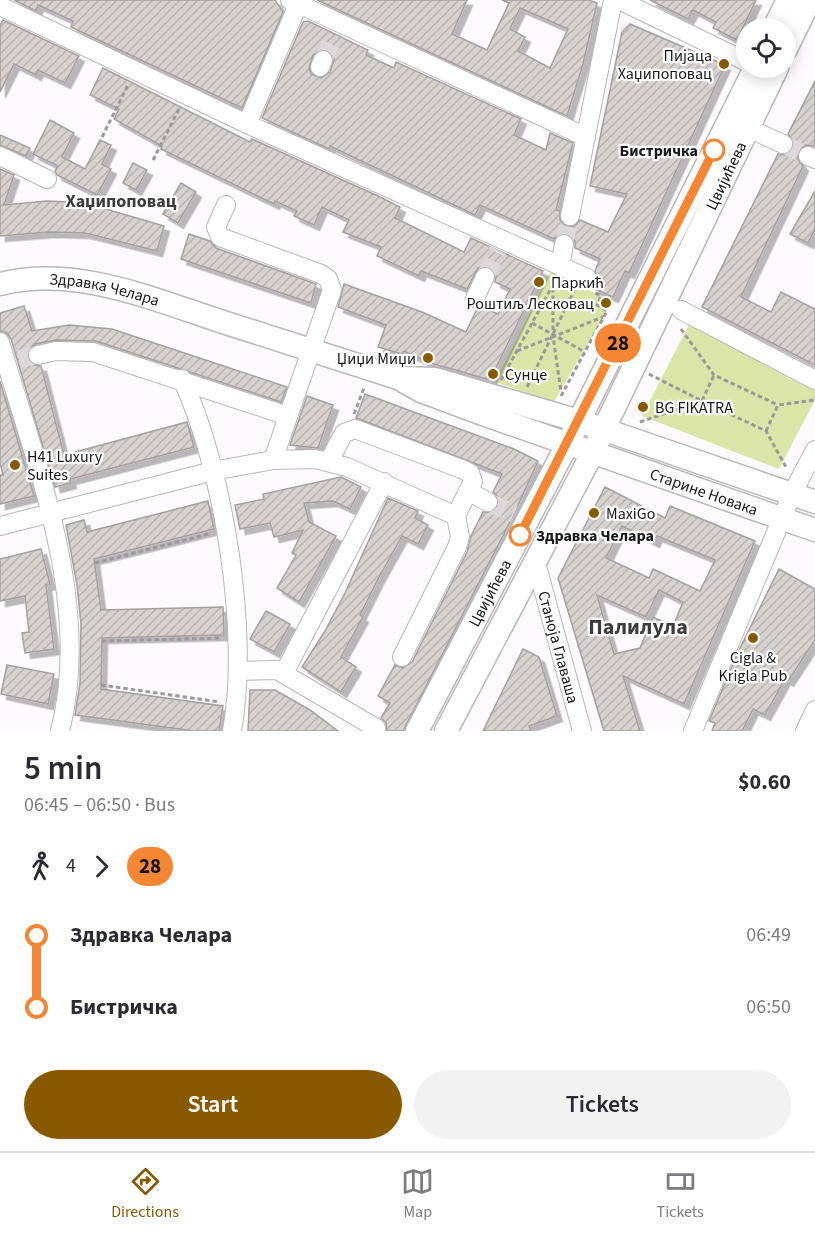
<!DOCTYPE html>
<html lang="en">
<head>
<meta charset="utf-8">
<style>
	:root { --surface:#fff; --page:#f2f2f3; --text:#2b2b33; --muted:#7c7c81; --line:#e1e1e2; --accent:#895900 }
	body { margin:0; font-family:"Source Sans 3",sans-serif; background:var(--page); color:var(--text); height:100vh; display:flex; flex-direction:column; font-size:22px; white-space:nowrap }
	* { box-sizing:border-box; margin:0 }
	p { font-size:20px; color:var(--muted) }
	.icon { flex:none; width:33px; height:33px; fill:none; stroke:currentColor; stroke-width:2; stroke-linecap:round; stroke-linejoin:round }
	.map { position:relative; height:731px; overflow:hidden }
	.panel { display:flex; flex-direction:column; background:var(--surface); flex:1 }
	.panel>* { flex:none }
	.badge { padding:0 12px; border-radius:20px; font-size:21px; line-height:39px }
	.fabs { position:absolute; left:736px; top:18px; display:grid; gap:12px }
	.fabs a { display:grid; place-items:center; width:60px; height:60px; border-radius:50%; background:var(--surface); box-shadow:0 3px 15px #0003; font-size:30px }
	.map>.badge { position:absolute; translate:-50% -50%; box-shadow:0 0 0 3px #fff }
	.legs { display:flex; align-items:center; gap:9px; height:66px; padding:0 24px; font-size:20px }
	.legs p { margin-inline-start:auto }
	.head { display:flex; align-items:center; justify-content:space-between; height:102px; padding:0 24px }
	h1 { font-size:33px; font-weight:600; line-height:45px }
	.button { display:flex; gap:12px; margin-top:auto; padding:12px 24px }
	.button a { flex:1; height:69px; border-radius:36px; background:var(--accent); color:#fff; font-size:24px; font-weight:600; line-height:69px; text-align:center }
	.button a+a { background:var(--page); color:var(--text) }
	ul { padding:0 24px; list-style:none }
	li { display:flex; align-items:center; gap:21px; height:72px; font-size:22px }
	li i { display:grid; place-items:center; width:9px; height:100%; margin:0 8px; background:currentColor }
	li i::after { content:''; width:15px; height:15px; margin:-8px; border:4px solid; border-radius:50%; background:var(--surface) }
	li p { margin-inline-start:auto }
	li:first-child i { background:linear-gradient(#0000 50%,currentColor 0) }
	li:last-child i { background:linear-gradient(currentColor 50%,#0000 0) }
	.dock { display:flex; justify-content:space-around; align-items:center; height:84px; border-top:2px solid var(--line); background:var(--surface); font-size:16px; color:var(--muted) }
	.dock a { display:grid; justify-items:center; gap:3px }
	.dock .current { color:var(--accent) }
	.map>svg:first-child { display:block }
	.park { fill:#dbe5a7 }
	.building { fill:url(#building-hatch); stroke:#a5a19f; stroke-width:1.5; fill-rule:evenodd; filter:url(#shadow) }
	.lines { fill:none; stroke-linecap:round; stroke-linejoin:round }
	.minor-tunnel { stroke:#dcd8dc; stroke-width:18; stroke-dasharray:18 9; stroke-linecap:butt }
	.minor-casing { stroke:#bab6ba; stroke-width:20 }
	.major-casing { stroke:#bab6ba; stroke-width:25 }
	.path { stroke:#9b999b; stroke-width:3; stroke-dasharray:4.5 3; stroke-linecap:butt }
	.minor { stroke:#fff; stroke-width:18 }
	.major { stroke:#fff; stroke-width:22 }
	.line-1-casing { stroke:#fff; stroke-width:14 }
	.line-1 { stroke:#f58634; stroke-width:9 }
	.poi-dot { fill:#895900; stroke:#fff; stroke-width:2 }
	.stop-1-dot { fill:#fff; stroke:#f58634; stroke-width:3 }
	.labels { text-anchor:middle; stroke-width:4.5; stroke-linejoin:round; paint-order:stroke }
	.poi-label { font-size:16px; fill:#1a191a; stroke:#fff; text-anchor:start }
	.stop-label { font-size:16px; font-weight:bold; fill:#1a191a; stroke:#fff; text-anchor:end }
	.street-label { font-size:16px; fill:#1a191a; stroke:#fff }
	.neighbourhood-label { font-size:18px; font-weight:bold; fill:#3e3b3e; stroke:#fff }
	.district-label { font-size:22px; font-weight:bold; fill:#3e3b3e; stroke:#fff }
</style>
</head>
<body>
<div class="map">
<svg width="815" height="731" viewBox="0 0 815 731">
	<defs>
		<pattern id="building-hatch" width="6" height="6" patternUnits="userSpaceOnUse" patternTransform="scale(1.5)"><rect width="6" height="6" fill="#d7d2d0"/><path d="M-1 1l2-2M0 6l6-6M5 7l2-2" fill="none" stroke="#b8b4b2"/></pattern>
		<filter id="shadow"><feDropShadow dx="5.5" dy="5.5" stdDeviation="0" flood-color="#0004"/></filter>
	</defs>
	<rect width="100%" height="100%" fill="#fefafe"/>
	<g class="park">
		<path d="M551 271 601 296 597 305 607 311 554 402 495 382Z"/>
		<path d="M693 317 815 376V400L779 469 642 416Z"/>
	</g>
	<g class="building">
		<path d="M14 0H275L283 12 242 108 71 27 73 21 38 5 36 11Z"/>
		<path d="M317 0H467L452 34 487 50 509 3 502 0H589L597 3 583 64 567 116ZM520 8 568 29 550 68 518 51 525 37 510 29Z"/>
		<path d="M650 0H756L737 40 713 28 716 22 693 10 688 19Z"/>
		<path d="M3 20 79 56 65 83 38 70 36 75 14 64 0 92V25Z"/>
		<path d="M308 21 368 50 366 55 394 68 396 62 521 119 514 135 546 150 550 133 573 143 556 210 560 211V220L567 227 574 226 580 220 608 232 627 194 590 186 622 32 630 24 725 65 629 273 625 271 613 297 592 288 597 282 595 271 600 259 575 248V241L571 235 561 233 554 239 480 205 475 215 330 146 329 149 262 118 303 22ZM322 49 332 53 334 59 330 72 321 78 311 74 309 68 313 55Z"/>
		<path d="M103 68 250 142 252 139 378 196 400 207 395 218 464 252 471 238 543 271 490 380 427 362 404 351 402 354 378 347 386 325 338 307 344 284 422 312 466 332 477 309 482 307 498 314 510 289 495 282 496 276 490 267 478 268 467 289 421 271 419 276 377 256 381 247 343 232 349 220 322 207 314 225 294 216 297 211 275 201 274 204 161 149 162 146 114 119 119 109 90 95Z"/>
		<path d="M815 81V142L813 146 806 145 798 151 797 158 803 166 741 297 771 312 781 292 815 309V365L702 307 778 154 785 155 793 149 794 142 788 134Z"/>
		<path d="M50 120 74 133 62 157 85 169 100 140 111 145 102 164 111 169 97 195 57 175 55 171 58 166 33 154Z"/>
		<path d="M0 135 30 148 26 156 0 145Z"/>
		<path d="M133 163 147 170 136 190 123 183Z"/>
		<path d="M0 169 14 175 4 205 47 201 93 203 92 205 164 226 157 251 85 233 49 232 0 236Z"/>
		<path d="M181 183 196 192 178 223 163 214Z"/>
		<path d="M815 191V229L808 243 790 234Z"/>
		<path d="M189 234 210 241 216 248 316 284 311 303 181 259Z"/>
		<path d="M24 306 32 331 69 325 112 329 287 387 281 402 96 341 56 340 35 344 28 351 27 358 34 365 41 366 64 455 187 422 194 447 70 479 71 483 55 487 11 339 7 333 0 331V313Z"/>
		<path d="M0 381 34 496 0 504V475H3L0 463Z"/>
		<path d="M365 394 514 449 538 461 514 514 403 731H387L386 723 381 718 390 703 378 696 395 665 403 668 412 662 467 552 471 536 483 512H493L498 507V497L493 492 502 474 356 418Z"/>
		<path d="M307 396 333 405 318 448 290 445Z"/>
		<path d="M341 477 361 487 350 509 333 501 304 503 309 522 336 536 299 602 277 588 296 555 292 553 303 530 274 537 270 523 240 529 235 505 264 499 263 494Z"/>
		<path d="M605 487 665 518 670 506 755 541 684 704 623 676 640 731H604L558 578ZM622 526 654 542 657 536 715 560 700 591 653 569 649 578 606 558ZM659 590 683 602 673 626 653 617 640 648 614 654 597 595 646 617Z"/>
		<path d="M388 498 418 511 415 518 428 525 418 544 402 536 378 579 360 615 363 617 341 657 356 667 341 692 302 667 325 631 345 593Z"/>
		<path d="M208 501 214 529 94 559 101 610 223 607 224 635 102 638 101 689 223 706 219 731H194L75 715 80 683 81 624 77 585 66 525 84 520 87 532Z"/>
		<path d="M41 549 50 584 46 585 54 649 25 653 22 633 29 632 25 596 0 601V559Z"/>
		<path d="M779 569 815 589V640L788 681 785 679 765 715 753 709 742 731H712L715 723 709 721 738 652Z"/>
		<path d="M266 611 290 624 274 652 250 639Z"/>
		<path d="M523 649 539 657 557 716 529 726 531 731H483Z"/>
		<path d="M7 665 54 674 48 704 1 694Z"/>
		<path d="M250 690H275L310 710 338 731H248Z"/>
	</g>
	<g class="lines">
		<g class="minor-tunnel">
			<path d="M323 60 335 36"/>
			<path d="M783 144 808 156"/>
			<path d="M564 244 570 216"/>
			<path d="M485 277 498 250"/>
			<path d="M19 359 38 355"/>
			<path d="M488 502 514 514"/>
		</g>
		<g class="minor-casing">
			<g id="minor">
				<path d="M290 0 586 137"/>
				<path d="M619 0 747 62"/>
				<path d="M0 6 247 124 587 278"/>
				<path d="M320 67 323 60"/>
				<path d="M247 124 300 0"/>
				<path d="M748 128 783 144"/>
				<path d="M0 156 47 179"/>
				<path d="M808 156 815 159"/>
				<path d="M226 205 216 227 220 237 321 274 328 279 332 290 273 460"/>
				<path d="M570 216 613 0"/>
				<path d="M560 266 564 244"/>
				<path d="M475 298 485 277"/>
				<path d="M681 310 815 380"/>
				<path d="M0 342C35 463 93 603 60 731"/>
				<path d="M38 355 56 351 93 352 288 416"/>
				<path d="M182 379C224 470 250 632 232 731"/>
				<path d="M329 461 344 433 355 429 464 470 470 473 473 482 468 491"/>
				<path d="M0 526 213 471 273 460 315 459 347 467 456 516"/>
				<path id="s1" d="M536 563 582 731"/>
				<path d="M402 657 457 547 460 537 456 516 468 491 488 502"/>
				<path d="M238 671 277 670 376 728"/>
				<path d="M284 673 384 482"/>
				<path d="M693 731 792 494 815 450"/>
				<path d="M805 731 815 710"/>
			</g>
		</g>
		<g class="major-casing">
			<g id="major">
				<path d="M774 28 788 0"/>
				<path d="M786 49 810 0"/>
				<path id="s2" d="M0 284C75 265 152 299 223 322 281 340 339 359 398 378L421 391 480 413 815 530"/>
				<path d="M402 378 435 379 579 421 815 502"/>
				<path id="s3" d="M417 731 568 443 755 68"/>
				<path id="s4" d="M446 731 593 452 777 68"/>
			</g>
		</g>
		<g class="path">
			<path d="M102 137 128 85"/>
			<path d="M153 160 179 109"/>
			<path d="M553 288V336L561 392"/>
			<path d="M532 323 585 352"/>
			<path d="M681 329 714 375 778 405"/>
			<path d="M517 351 603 317"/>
			<path d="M649 374 702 401 714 375"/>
			<path d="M501 380 555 281"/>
			<path d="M527 387 574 291"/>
			<path d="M561 396 607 311 597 305 601 296 595 293"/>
			<path d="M354 414 364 388"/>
			<path d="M640 422 702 401 766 431 787 469"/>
			<path d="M766 431 778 405 815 400"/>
			<path d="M95 563 209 534"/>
			<path d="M102 641 222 638"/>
			<path d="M101 685 220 702"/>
		</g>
		<use href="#minor" class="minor"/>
		<use href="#major" class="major"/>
	</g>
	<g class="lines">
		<g class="line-1-casing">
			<path id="line-1" d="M520 535 714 150"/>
		</g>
		<use href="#line-1" class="line-1"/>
	</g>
	<g class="poi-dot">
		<circle cx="724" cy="64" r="6"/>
		<circle cx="539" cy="282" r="6"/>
		<circle cx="606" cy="303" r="6"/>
		<circle cx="428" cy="358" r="6"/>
		<circle cx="493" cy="374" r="6"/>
		<circle cx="643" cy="407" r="6"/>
		<circle cx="15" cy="465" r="6"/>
		<circle cx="594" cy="513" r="6"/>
		<circle cx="753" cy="638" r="6"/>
	</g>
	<g class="stop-1-dot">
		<circle cx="714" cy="150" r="10"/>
		<circle cx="520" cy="535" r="10"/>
	</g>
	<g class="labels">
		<g class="poi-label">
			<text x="712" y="61" text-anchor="end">Пијаца<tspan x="712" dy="18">Хаџипоповац</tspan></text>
			<text x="551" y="288">Паркић</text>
			<text x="594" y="309" text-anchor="end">Роштиљ Лесковац</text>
			<text x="416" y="364" text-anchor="end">Џиџи Миџи</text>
			<text x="505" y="380">Сунце</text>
			<text x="655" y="413">BG FIKATRA</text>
			<text x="27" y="462">H41 Luxury<tspan x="27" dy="18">Suites</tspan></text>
			<text x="606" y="519">MaxiGo</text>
			<text x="753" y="663" text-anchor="middle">Cigla &amp;<tspan x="753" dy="18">Krigla Pub</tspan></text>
		</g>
		<g class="stop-label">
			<text x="698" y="156">Бистричка</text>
			<text x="536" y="541" text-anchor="start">Здравка Челара</text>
		</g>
		<g class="street-label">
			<text dy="6" stroke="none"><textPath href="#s4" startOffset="622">Цвијићева</textPath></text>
			<text dy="6" stroke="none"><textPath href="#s2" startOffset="106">Здравка Челара</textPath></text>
			<text dy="6" stroke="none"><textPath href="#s2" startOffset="740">Старине Новака</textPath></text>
			<text dy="6" stroke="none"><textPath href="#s3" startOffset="156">Цвијићева</textPath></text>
			<text dy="6" stroke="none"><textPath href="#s1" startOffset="87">Станоја Главаша</textPath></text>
		</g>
		<g class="neighbourhood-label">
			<text x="121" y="207">Хаџипоповац</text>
		</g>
		<g class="district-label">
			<text x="638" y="634">Палилула</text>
		</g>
	</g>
</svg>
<div class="fabs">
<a><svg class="icon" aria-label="locate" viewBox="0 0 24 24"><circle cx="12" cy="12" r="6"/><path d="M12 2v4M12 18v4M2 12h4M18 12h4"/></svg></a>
</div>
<b class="badge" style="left:618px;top:343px;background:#f58634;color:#111">28</b>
</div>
<section class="panel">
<div class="head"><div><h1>5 min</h1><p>06:45 – 06:50 · Bus</p></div><b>$0.60</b></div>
<div class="legs"><svg class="icon" aria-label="walk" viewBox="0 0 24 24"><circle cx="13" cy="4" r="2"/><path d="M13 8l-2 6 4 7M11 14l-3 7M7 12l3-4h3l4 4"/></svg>4<svg class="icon" aria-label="forward" viewBox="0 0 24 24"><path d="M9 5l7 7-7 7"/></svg><b class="badge" style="background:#f58634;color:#111">28</b></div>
<ul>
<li><i style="color:#f58634"></i><b>Здравка Челара</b><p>06:49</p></li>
<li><i style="color:#f58634"></i><b>Бистричка</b><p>06:50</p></li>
</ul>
<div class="button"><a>Start</a><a>Tickets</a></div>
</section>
<nav class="dock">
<a class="current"><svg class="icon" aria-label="directions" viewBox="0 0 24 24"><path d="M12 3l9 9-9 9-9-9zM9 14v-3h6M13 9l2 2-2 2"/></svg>Directions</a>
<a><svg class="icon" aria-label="map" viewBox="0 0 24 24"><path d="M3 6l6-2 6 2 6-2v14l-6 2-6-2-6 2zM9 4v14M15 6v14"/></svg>Map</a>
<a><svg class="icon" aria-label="tickets" viewBox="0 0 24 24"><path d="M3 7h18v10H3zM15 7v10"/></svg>Tickets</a>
</nav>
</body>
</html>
